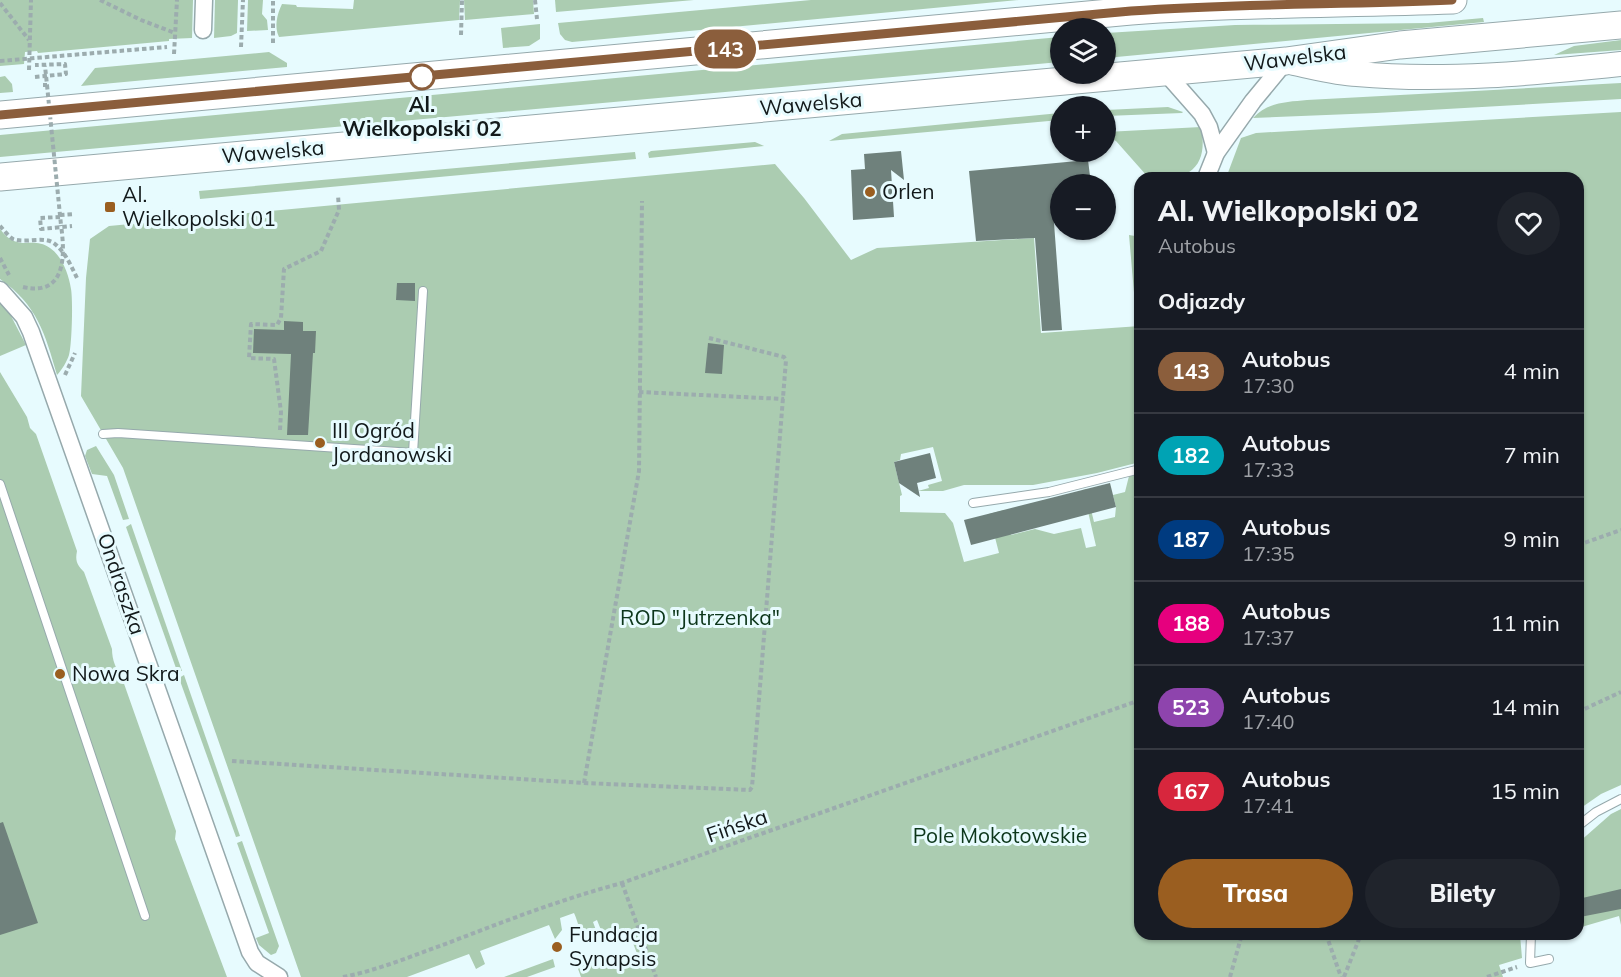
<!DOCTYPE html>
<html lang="pl">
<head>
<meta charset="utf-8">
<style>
	:root { --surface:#171b24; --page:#20242c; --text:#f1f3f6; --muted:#9ea1a6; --line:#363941; --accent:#9a5e20 }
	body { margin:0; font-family:Mulish,sans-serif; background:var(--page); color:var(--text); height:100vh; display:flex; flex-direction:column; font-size:22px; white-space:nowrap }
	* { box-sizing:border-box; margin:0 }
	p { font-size:20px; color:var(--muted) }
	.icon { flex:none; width:33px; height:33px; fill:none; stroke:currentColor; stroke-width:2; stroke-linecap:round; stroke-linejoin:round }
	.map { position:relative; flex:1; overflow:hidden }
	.side { position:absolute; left:1134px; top:172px; width:450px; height:768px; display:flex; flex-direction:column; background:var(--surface); border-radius:18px; box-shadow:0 2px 4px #0004 }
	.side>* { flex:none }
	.badge { padding:0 12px; border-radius:20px; font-size:21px; line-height:39px }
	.tools { position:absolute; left:1050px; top:18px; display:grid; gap:12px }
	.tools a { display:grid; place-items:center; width:66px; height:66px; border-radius:50%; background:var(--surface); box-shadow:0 2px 4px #0004; font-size:30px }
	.map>.badge { position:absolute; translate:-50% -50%; box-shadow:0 0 0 3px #fff }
	h2 { padding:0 24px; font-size:22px; line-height:54px }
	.round { display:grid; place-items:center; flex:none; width:63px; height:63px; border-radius:32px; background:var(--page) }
	.head { display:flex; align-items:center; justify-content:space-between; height:102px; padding:0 24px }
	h1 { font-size:28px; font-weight:800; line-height:45px }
	.action { display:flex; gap:12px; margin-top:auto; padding:12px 24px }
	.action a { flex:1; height:69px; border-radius:36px; background:var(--accent); color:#fff; font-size:24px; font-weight:800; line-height:69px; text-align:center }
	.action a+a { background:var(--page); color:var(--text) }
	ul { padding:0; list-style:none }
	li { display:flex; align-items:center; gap:18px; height:84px; padding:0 24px; border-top:2px solid var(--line) }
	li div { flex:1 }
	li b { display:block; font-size:22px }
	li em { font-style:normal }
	li .badge { min-width:66px; font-weight:700; text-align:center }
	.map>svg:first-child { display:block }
	.green { fill:#abccb1 }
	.building { fill:#6f817c }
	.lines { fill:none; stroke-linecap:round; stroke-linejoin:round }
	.lane-casing { stroke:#96a9ac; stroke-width:10 }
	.street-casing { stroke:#96a9ac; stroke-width:19 }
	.secondary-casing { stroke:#96a9ac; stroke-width:26 }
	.primary-casing { stroke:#96a9ac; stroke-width:29 }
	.path { stroke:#9cacae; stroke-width:4; stroke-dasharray:4.5 3; stroke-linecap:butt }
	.lane { stroke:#fff; stroke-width:8 }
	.street { stroke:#fff; stroke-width:16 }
	.secondary { stroke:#fff; stroke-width:24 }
	.primary { stroke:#fff; stroke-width:27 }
	.path-bridge { stroke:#9cacae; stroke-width:4; stroke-dasharray:4.5 3; stroke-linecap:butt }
	.line-casing { stroke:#fff; stroke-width:14 }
	.line { stroke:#8b5e3c; stroke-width:9 }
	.stop-dot { fill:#fff; stroke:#8b5e3c; stroke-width:3 }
	.poi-dot { fill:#9a5e20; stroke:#e7fbfe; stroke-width:2 }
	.labels { text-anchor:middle; stroke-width:6; stroke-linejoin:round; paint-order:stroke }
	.street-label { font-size:21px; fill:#12191a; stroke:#e7fbfe }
	.stop-label { font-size:21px; font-weight:bold; fill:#12191a; stroke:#e7fbfe }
	.poi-label { font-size:21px; fill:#12191a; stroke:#e7fbfe; text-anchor:start }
	.park-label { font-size:21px; fill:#0c361a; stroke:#e7fbfe }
</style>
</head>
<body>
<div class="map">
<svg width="1621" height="977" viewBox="0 0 1621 977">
	<rect width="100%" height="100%" fill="#e7fbfe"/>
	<g class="green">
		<path d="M0 0H193L192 38 169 39V41L38 53 37 51 25 52 24 64 0 66Z"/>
		<path d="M215 0H238L237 33 231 36 214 38Z"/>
		<path d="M248 0H263L262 14 267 20 268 30 247 31Z"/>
		<path d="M354 0H460L459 20 279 37C274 27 277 14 282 4L296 5 297 7 353 9Z"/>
		<path d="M464 0H533L534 14 465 20Z"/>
		<path d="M555 0H694L556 12Z"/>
		<path d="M811 0H1019L572 42 565 40 560 34 558 23Z"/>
		<path d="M1483 18 1484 22 1106 58V33L1235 25 1428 23Z"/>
		<path d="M540 24V39L529 46 503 48 501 28Z"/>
		<path d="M1060 37V62L0 157V135Z"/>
		<path d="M1621 40V50L1554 55 1574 46Z"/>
		<path d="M269 52 287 63V67L81 86 95 68Z"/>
		<path d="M5 76 12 84 13 92 0 93V77Z"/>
		<path d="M1621 83V99L1376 113 1253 118C1268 102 1287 102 1307 100Z"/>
		<path d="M1168 107 1183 112 1182 113 1106 116V110Z"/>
		<path d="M1621 112V785L1601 794 1578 810V178H1226L1241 138 1256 133Z"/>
		<path d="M1060 113V120L829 141 842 134Z"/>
		<path d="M1201 127C1207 156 1198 178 1165 178 1159 178 1153 179 1147 176L1116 141 1106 137V132Z"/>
		<path d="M755 142 764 146 649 158 648 153 651 151Z"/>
		<path d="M635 152 636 159 200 199 199 191Z"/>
		<path d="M775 164 804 198 851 260 877 248 1034 238 1041 333 1140 326V462L1097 473 1033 485H964L943 491H918L929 488 928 485 942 481 933 447 901 454 900 460 894 462 902 495 900 496V512L945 513 953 523 964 562 999 553 989 514 1004 510 1011 535 1035 529 1054 534 1081 528 1086 548 1096 546 1083 490 1086 489 1094 522 1115 517 1116 507 1113 495 1125 492 1129 476 1140 473V934L1520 935 1522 958 1499 965 1503 977H581L577 966 595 961H603L608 969 640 961 629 933 603 935 597 920 593 922C595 928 599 934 593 940 580 940 579 923 574 913L560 918 562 930 555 939 549 925 480 951 485 964 476 969 469 954 407 977H301L123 468 81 396 86 278 90 239 109 226Z"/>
		<path d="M0 229C19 254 31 235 50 248 62 256 69 275 71 289 73 299 72 345 69 355 67 361 62 370 57 375 45 333 37 305 0 279Z"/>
		<path d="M1129 235 1135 236 1140 247V303L1135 304Z"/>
		<path d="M0 300 10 314 26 345 0 356Z"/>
		<path d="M0 372 27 417 30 428 36 434 77 551C75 561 77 565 84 572L112 649C112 660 116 669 122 678L176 831 175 839 227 977H0Z"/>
		<path d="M96 446 114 475 129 519 123 520 107 476 92 474 85 456 87 450Z"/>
		<path d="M131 524 182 671H177L126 527Z"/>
		<path d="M184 675 240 836 236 837 179 678Z"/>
		<path d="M1621 809V925L1619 916 1578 928V843L1611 814Z"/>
		<path d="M242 841 279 946 276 953 271 955 259 945 256 938 269 933 237 843Z"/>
		<path d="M553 959 555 967 527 977H504Z"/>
	</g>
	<g class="building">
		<path d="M901 151 904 180 891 170 894 217 853 220 851 170 865 169 864 154Z"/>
		<path d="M1088 160 1091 184H1060V223H1054L1062 330 1042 331 1035 238 976 241 969 171Z"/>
		<path d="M397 283H415V301L396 300Z"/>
		<path d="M284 321 303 322V331H316L315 353H313L308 435H287L291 354 253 353 254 329 284 330Z"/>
		<path d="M708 343 724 345 722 374 705 373Z"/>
		<path d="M930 453 936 478 917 483 920 497 899 483 894 462Z"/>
		<path d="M1110 483 1116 507 971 545 964 520Z"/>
		<path d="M3 822 38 923 0 935V823Z"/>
		<path d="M1621 889V909L1580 917 1578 899Z"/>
	</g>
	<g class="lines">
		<g class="lane-casing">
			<g id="lane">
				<path d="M103 434 118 433 413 453 423 291"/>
				<path d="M0 484 145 916"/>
				<path d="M973 503 1049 492 1140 469"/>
				<path d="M1578 826 1596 812 1621 799"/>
				<path d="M1531 934 1530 963 1549 959"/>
			</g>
		</g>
		<g class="street-casing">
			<g id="street">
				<path d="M203 30 204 0"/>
				<path d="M1165 72 1202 114 1209 127 1216 153"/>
				<path d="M1206 178 1216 153 1253 101 1286 61"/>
				<path d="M0 290 24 317 31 332 250 952 257 963 279 977"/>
			</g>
		</g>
		<g class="secondary-casing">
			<path id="secondary" d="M1294 63C1314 67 1336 73 1357 74 1442 82 1536 73 1621 64"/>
		</g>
		<g class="primary-casing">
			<g id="primary">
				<path d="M0 115 1131 11C1238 3 1345 4 1453 0"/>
				<path d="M0 177 1286 61 1400 45 1621 25"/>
			</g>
		</g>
		<g class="path">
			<path d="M100 0 141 20 175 33"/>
			<path d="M535 0 537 19"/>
			<path d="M273 1V44"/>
			<path d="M0 3 29 40"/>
			<path d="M461 35 462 0"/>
			<path d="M241 47 243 0"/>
			<path d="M174 54 177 0"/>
			<path d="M29 70 31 0"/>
			<path d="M35 77 66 74 65 64 35 65"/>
			<path d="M43 85H47L45 66"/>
			<path d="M60 215 74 214"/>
			<path d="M60 217 40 218 41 229 72 226"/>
			<path d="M0 226C4 230 8 236 13 239 26 244 44 235 55 244 66 253 72 268 78 280"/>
			<path d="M0 258 9 275"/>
			<path d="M23 287C67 297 65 254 61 225"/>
			<path d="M65 375 75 353"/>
			<path d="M639 392 784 399"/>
			<path d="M280 430 281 412 274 359 249 358 251 324 277 325 281 318 284 269 321 251 339 210 338 195"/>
			<path d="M1578 545 1621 530"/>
			<path d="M1578 712 1621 692"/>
			<path d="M232 761 584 783 750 790 752 787 786 360 784 357 709 338"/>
			<path d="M584 783 639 471 642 201"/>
			<path d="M622 883 656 977"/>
			<path d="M1326 934 1341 977"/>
			<path d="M343 977C379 970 414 955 448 943 505 921 562 899 622 883L1140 700"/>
			<path d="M1230 977 1242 934"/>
			<path d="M1344 977 1361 934"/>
			<path d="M1487 977 1517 967"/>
		</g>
		<use href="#lane" class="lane"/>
		<use href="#street" class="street"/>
		<use href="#secondary" class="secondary"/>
		<use href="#primary" class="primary"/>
		<g class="path-bridge">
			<path d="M0 61 167 47"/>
			<path d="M47 85 61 225"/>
		</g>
	</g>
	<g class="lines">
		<g class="line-casing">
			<path id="line" d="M0 115 1131 11C1238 3 1345 5 1452 0"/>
		</g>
		<use href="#line" class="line"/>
	</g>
	<circle class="stop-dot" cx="422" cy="77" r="12"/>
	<g class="poi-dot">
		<circle cx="870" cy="192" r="6"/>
		<rect x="104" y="201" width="12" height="12" rx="3"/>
		<circle cx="320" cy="443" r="6"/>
		<circle cx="60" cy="674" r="6"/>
		<circle cx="557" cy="947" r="6"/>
	</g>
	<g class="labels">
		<g class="street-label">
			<text transform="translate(1295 58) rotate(-7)" y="7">Wawelska</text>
			<text transform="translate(811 104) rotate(-5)" y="7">Wawelska</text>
			<text transform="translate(273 152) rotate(-5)" y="7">Wawelska</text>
			<text transform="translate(121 584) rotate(71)" y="7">Ondraszka</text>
			<text transform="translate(737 826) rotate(-19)" y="7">Fińska</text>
		</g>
		<g class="stop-label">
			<text x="422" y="112">Al.<tspan x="422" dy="24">Wielkopolski 02</tspan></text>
		</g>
		<g class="poi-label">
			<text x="882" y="199">Orlen</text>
			<text x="122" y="202">Al.<tspan x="122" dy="24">Wielkopolski 01</tspan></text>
			<text x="332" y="438">III Ogród<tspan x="332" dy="24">Jordanowski</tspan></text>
			<text x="72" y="681">Nowa Skra</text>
			<text x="569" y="942">Fundacja<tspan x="569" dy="24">Synapsis</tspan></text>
		</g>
		<g class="park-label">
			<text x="700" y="625">ROD "Jutrzenka"</text>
			<text x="1000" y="843">Pole Mokotowskie</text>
		</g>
	</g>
</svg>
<div class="tools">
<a><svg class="icon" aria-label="layers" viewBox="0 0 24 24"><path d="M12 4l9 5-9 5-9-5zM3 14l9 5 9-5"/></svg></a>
<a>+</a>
<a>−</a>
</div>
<b class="badge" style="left:725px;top:49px;background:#8b5e3c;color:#fff">143</b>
<section class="side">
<div class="head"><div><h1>Al. Wielkopolski 02</h1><p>Autobus</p></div><a class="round"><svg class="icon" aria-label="heart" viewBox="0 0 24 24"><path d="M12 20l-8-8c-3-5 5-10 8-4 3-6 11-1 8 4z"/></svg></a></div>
<h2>Odjazdy</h2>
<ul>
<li><span class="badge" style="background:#8b5e3c;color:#fff">143</span><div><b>Autobus</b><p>17:30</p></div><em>4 min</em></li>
<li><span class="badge" style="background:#00a3b4;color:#fff">182</span><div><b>Autobus</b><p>17:33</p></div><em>7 min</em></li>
<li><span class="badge" style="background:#003b80;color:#fff">187</span><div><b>Autobus</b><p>17:35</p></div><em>9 min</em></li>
<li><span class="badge" style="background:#e6007e;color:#fff">188</span><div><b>Autobus</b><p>17:37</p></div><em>11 min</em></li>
<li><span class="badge" style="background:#8e44ad;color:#fff">523</span><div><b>Autobus</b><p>17:40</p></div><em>14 min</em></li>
<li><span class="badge" style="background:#d7263d;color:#fff">167</span><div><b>Autobus</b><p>17:41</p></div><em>15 min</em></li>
</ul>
<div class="action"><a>Trasa</a><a>Bilety</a></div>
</section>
</div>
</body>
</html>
